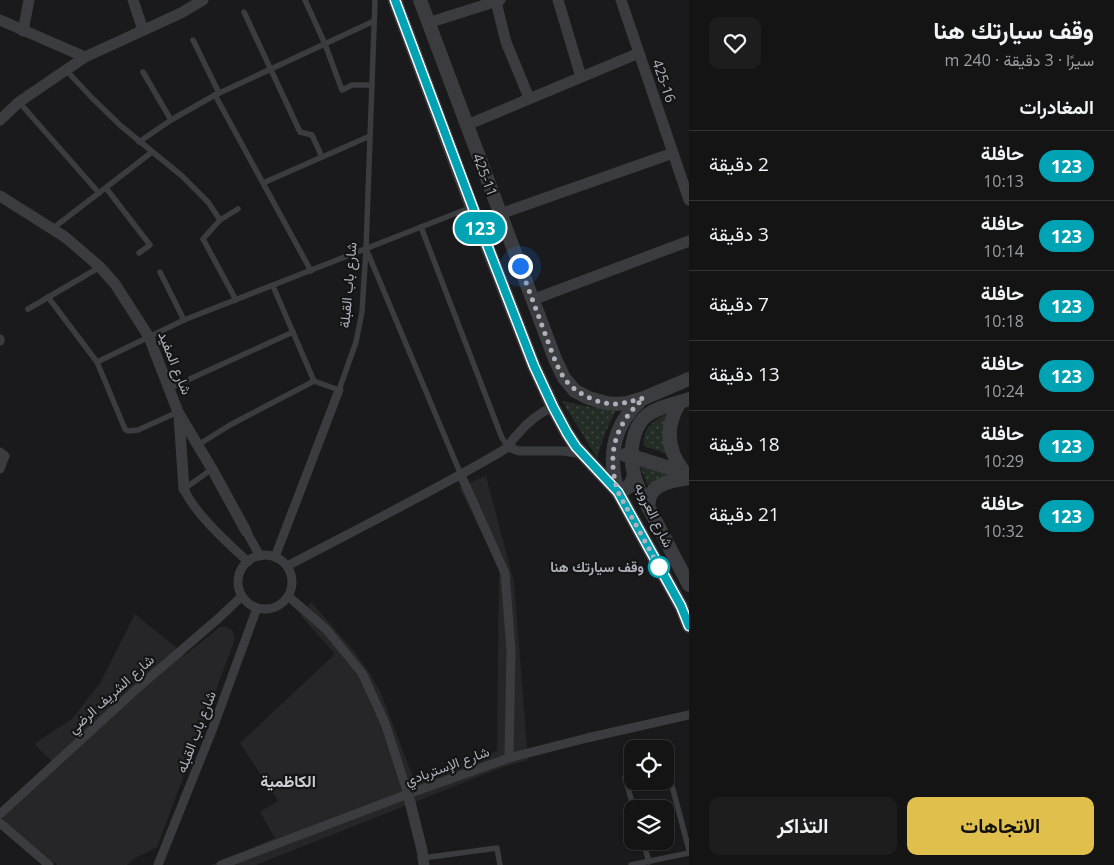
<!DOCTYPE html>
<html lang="ar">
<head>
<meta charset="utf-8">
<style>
	:root { --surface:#141415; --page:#1d1d1e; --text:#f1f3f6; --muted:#9d9ea0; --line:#333334; --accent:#e1bf4d }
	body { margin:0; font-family:"Open Sans",Vazirmatn,sans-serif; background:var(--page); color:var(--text); direction:rtl; height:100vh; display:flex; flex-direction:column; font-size:19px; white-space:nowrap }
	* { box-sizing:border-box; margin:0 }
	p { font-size:16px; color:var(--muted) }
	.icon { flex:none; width:28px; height:28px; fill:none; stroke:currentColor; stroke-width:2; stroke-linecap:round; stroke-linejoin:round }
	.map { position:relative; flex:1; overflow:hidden; direction:ltr }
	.drawer { display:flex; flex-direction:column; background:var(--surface); width:425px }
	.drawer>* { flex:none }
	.badge { padding:0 10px; border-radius:16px; font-size:18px; line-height:32px }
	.fabs { position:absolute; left:624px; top:740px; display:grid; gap:10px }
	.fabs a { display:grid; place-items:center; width:50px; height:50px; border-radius:10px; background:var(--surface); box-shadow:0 1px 4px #0004,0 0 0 1px var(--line); font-size:25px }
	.you { position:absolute; width:25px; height:25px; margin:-12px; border:4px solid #fff; border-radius:50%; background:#1a73e8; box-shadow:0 0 0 8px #1a73e833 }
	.map>.badge { position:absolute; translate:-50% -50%; box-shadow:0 0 0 2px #fff }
	h2 { padding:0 20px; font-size:19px; line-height:45px }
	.round { display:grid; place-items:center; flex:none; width:52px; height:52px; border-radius:10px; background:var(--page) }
	.summary { display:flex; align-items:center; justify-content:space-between; height:85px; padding:0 20px }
	h1 { font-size:24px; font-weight:700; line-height:38px }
	.button { display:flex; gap:10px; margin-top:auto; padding:10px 20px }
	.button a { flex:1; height:58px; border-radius:10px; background:var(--accent); color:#111; font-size:20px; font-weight:700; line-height:58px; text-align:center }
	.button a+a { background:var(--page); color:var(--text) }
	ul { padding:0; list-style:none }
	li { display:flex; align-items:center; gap:15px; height:70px; padding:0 20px; border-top:1px solid var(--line) }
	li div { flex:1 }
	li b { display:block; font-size:19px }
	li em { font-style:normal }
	li .badge { min-width:55px; font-weight:700; text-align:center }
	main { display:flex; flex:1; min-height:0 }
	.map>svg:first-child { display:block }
	.built { fill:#262629 }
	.grass { fill:url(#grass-dots) }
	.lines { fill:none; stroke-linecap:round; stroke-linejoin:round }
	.service { stroke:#3b3c40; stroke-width:5.5 }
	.pedestrian { stroke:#3b3c40; stroke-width:9 }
	.minor { stroke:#3b3c40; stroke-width:11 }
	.tertiary { stroke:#3b3c40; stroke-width:14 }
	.line-casing { stroke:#fff; stroke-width:11 }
	.line { stroke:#00a3b4; stroke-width:8 }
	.walk { stroke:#aeb0ba; stroke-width:5; stroke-dasharray:0 9 }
	.stop-dot { fill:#fff; stroke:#00a3b4; stroke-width:2.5 }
	.labels { text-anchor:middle; stroke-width:4.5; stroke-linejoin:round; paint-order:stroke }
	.street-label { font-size:14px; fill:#aeb0ba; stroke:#151517 }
	.stop-label { font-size:14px; font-weight:bold; fill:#aeb0ba; stroke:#151517; text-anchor:end }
	.quarter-label { font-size:16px; font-weight:bold; fill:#ced0d6; stroke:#151517 }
</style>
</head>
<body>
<main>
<section class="drawer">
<div class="summary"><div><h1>وقف سيارتك هنا</h1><p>سيرًا · 3 دقيقة · 240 m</p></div><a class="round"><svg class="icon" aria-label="heart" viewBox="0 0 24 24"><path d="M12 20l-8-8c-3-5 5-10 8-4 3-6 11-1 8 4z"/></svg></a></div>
<h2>المغادرات</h2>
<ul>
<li><span class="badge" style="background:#00a3b4;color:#fff">123</span><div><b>حافلة</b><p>10:13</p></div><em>2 دقيقة</em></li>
<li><span class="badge" style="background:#00a3b4;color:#fff">123</span><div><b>حافلة</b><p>10:14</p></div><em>3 دقيقة</em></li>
<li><span class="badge" style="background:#00a3b4;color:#fff">123</span><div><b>حافلة</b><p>10:18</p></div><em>7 دقيقة</em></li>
<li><span class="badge" style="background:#00a3b4;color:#fff">123</span><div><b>حافلة</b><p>10:24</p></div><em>13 دقيقة</em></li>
<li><span class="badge" style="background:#00a3b4;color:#fff">123</span><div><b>حافلة</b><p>10:29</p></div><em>18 دقيقة</em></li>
<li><span class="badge" style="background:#00a3b4;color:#fff">123</span><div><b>حافلة</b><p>10:32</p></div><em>21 دقيقة</em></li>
</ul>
<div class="button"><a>الاتجاهات</a><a>التذاكر</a></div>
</section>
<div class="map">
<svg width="689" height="865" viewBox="0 0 689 865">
	<defs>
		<pattern id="grass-dots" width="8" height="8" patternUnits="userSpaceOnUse" patternTransform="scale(1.25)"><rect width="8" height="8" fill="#242c26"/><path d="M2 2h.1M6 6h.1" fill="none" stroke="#414843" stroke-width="1.8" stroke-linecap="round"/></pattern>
	</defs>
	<rect width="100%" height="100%" fill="#1a1a1c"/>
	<g class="built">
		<path d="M486 476 514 582 528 760 498 769 256 865H211L275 838 260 812 278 801 240 743 335 654 300 615 311 602 354 651 370 674 381 693 414 780 497 751 499 569 459 487Z"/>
		<path d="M135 614 185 655 220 627H227L233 631 235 639 157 847 135 858 127 865H57L4 821 2 817 57 766 34 744 72 719 100 683Z"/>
	</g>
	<g class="grass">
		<path d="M562 401 590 407 617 409C608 425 602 441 597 458Z"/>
		<path d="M665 414 664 431 668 454 644 446C642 428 652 423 665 414Z"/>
		<path d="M638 462 680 476 650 491Z"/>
	</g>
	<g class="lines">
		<g class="service">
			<path d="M305 0 325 44 342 90 352 85H372"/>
			<path d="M244 12 300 132 312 135 322 157"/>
			<path d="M193 40 219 93"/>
			<path d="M66 70 92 98 121 126 182 176 208 202 220 220 238 209"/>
			<path d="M143 72 171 120"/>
			<path d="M215 95 311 271"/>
			<path d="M19 102 99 193"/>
			<path d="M139 142 171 120 215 95 374 21"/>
			<path d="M263 183 370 136"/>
			<path d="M106 188 150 245 139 253"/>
			<path d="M220 220 203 239 236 300"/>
			<path d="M421 227 502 438 508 447"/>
			<path d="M52 229 152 152"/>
			<path d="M367 251 461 475"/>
			<path d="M160 272 184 320"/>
			<path d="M273 286 314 381 339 390 356 342 362 312 366 249 375 0"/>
			<path d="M48 297 97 362 125 429 128 431 138 430 178 412"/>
			<path d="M28 309 100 267"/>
			<path d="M97 362 184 320 472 207"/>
			<path d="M170 388 293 332"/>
			<path d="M198 445 230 425 314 381"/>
			<path d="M184 489 212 469"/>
			<path d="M625 778 634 809"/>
			<path d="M671 782 689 850"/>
			<path d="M643 841 649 862"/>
			<path d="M423 858 497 848 500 865"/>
			<path d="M631 865 689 853"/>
		</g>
		<g class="pedestrian">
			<path d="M0 339V341"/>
			<path d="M508 447 519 451H564L582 454"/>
			<path d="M0 452 5 456 0 469"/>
			<path d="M461 475 505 573 511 650 509 758"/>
			<path d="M184 489C195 514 227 542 248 562"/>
			<path d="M246 531 260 556"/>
			<circle cx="265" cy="582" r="27"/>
			<path d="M275 557 339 390"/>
			<path d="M287 566C359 528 432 492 502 451 510 446 509 444 515 437 525 425 538 413 553 407"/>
			<path d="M289 597 326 629 362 673 385 723 408 794"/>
			<path d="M0 814 141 685 220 617 242 596"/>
			<path d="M0 823 49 865"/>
			<path d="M158 865 213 728 257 608"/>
			<path d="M221 865 408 794 509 758 587 738 689 715"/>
		</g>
		<g class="minor">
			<path d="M133 0 143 30"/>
			<path d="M558 0 581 77"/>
			<path d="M621 0 689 200"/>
			<path d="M496 2 506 42 529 98"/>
			<path d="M0 20 85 57"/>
			<path d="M428 23 500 0"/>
			<path d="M23 31 29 0"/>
			<path d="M0 120 19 102 85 57 181 13 203 0"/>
			<path d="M467 125 639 53"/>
			<path d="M0 196 65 237 100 267 115 284 149 337 178 412 212 469 246 531"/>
			<path d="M500 214 673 153"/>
			<path d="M532 300 689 241"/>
			<path d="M179 416 184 489"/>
			<path d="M408 794 422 850 424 865"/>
		</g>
		<g class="tertiary">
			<path d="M395 0 472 207 534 366 553 407 567 433 576 447 618 492 681 606 689 626"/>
			<path d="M420 0 555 359 564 378 575 391 589 398 606 403 616 404 627 403 644 398 689 379"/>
			<path d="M689 399C675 404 657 407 646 416 631 429 629 456 634 474 637 489 646 503 653 516 665 539 677 562 689 585"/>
			<path d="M680 402C665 426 666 450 685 473"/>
			<path d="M625 455 632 456 689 474"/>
			<path d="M634 474C633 484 627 490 618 492 607 456 613 425 641 400"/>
			<path d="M648 506C649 502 649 498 651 494 658 482 677 480 689 478"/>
		</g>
	</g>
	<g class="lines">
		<g class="line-casing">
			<path id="line" d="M395 0 479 224 534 366 553 407 567 433 576 447 618 492 681 606 689 626"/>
		</g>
		<use href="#line" class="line"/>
		<path class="walk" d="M520 266C528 288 536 309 544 331 550 346 555 364 564 378 574 393 599 405 617 404 627 403 635 400 644 398 615 424 606 454 618 492L659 567"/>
	</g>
	<circle class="stop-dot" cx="659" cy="567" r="10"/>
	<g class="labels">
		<g class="street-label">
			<text transform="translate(664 81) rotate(71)" y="5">425-16</text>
			<text transform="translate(485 175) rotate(69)" y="5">425-11</text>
			<text transform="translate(348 285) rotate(-85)" y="5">شارع باب القبلة</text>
			<text transform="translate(175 363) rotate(68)" y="5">شارع المفيد</text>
			<text transform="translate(654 515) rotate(64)" y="5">شارع العروبه</text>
			<text transform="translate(111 694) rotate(-42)" y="5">شارع الشريف الرضي</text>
			<text transform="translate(196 732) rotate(-69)" y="5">شارع باب القبله</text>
			<text transform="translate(447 766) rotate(-20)" y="5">شارع الإستربادي</text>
		</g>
		<g class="stop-label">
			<text x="644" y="572">وقف سيارتك هنا</text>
		</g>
		<g class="quarter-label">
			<text x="288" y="787">الكاظمية</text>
		</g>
	</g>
</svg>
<div class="fabs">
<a><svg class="icon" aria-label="locate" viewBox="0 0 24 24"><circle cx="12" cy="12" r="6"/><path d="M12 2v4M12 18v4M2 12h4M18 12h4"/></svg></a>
<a><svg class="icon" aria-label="layers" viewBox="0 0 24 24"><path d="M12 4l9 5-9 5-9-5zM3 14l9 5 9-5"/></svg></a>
</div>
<div class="you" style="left:520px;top:266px"></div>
<b class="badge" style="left:480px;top:228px;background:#00a3b4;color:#fff">123</b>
</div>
</main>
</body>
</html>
